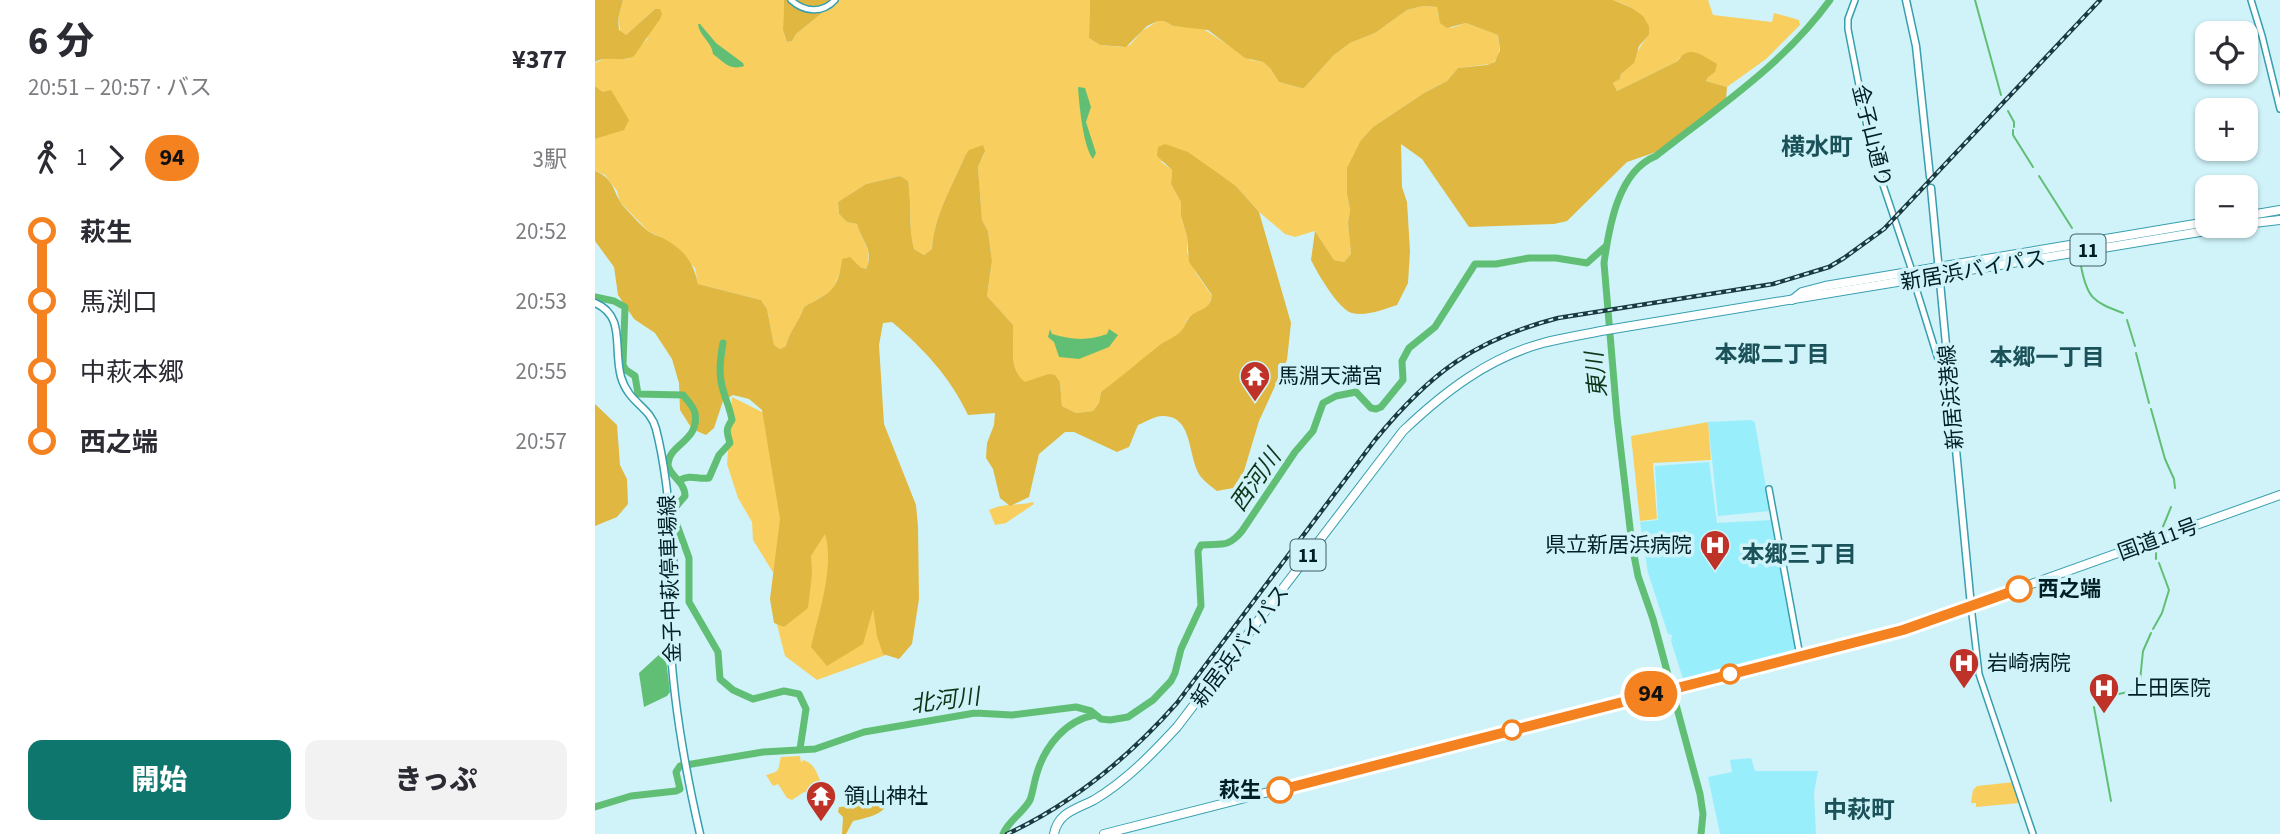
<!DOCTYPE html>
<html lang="ja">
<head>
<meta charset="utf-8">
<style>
	:root { --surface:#fff; --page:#f2f2f3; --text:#2b2b33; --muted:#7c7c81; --accent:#0f766e }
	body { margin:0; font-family:"Source Sans 3","Noto Sans JP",sans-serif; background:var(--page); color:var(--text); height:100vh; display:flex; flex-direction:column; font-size:26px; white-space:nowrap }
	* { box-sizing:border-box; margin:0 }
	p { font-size:23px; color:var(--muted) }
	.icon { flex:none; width:38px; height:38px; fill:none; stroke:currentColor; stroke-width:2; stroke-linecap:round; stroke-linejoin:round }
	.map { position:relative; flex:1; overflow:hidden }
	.details { display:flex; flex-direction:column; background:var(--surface); width:595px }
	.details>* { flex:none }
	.badge { padding:0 14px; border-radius:23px; font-size:24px; line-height:46px }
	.fabs { position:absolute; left:1600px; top:21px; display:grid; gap:14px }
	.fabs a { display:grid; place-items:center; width:63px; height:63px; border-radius:14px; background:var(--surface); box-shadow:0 2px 5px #0004; font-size:35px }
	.map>.badge { position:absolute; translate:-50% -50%; box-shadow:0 0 0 4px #fff }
	.legs { display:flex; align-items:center; gap:10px; height:77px; padding:0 28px; font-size:23px }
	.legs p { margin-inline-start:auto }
	.headline { display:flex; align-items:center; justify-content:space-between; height:119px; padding:0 28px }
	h1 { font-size:38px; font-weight:800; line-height:52px }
	.cta { display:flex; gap:14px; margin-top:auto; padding:14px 28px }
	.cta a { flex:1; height:80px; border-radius:14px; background:var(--accent); color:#fff; font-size:28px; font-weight:800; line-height:80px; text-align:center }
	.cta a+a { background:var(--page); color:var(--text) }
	ul { padding:0 28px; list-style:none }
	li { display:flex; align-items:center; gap:24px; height:70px; font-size:26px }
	li i { display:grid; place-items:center; width:10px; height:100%; margin:0 9px; background:currentColor }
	li i::after { content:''; width:18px; height:18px; margin:-9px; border:5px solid; border-radius:50%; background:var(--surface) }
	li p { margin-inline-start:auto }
	li:first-child i { background:linear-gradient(#0000 50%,currentColor 0) }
	li:last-child i { background:linear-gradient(currentColor 50%,#0000 0) }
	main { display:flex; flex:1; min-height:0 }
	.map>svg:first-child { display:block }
	.built { fill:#99eefc }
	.green { fill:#f8cf5f }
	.forest { fill:#e0b740 }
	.water { fill:#61bf75 }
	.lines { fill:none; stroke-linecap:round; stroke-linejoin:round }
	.stream { stroke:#61bf75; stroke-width:2 }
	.river { stroke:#61bf75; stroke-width:7 }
	.minor-casing { stroke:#379fae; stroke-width:8 }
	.major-casing { stroke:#379fae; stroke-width:9 }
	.highway-casing { stroke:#379fae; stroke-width:10 }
	.minor { stroke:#fff; stroke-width:5 }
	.major { stroke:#fff; stroke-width:6 }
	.highway { stroke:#fff; stroke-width:8 }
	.rail-casing { stroke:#1b3a40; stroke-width:4.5 }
	.rail { stroke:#cff3f9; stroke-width:2; stroke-dasharray:5; stroke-linecap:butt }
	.line-1-casing { stroke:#fff; stroke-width:16 }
	.line-1 { stroke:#f58220; stroke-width:10 }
	.stop-1-dot { fill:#fff; stroke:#f58220; stroke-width:3.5 }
	.labels { text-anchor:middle; stroke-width:7; stroke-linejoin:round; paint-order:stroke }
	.shield { fill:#cff3f9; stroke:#3e5f64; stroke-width:2 }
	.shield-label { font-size:19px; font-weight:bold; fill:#001f24 }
	.street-label { font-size:21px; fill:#001f24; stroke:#cff3f9 }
	.poi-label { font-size:21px; fill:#001f24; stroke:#cff3f9; text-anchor:start }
	.stop-label { font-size:21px; font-weight:bold; fill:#001f24; stroke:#cff3f9; text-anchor:start }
	.neighbourhood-label { font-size:23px; font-weight:bold; fill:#1b5159; stroke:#cff3f9 }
	.water-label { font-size:23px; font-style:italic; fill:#0d3518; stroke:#cff3f9 }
	.quarter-label { font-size:24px; font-weight:bold; fill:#1b5159; stroke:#cff3f9 }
</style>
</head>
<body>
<main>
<section class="details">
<div class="headline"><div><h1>6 分</h1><p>20:51 – 20:57 · バス</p></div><b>¥377</b></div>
<div class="legs"><svg class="icon" aria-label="walk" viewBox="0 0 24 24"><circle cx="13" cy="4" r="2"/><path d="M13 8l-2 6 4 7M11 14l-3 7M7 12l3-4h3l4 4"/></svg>1<svg class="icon" aria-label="forward" viewBox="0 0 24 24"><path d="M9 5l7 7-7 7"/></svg><b class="badge" style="background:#f58220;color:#111">94</b><p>3駅</p></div>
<ul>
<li><i style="color:#f58220"></i><b>萩生</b><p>20:52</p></li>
<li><i style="color:#f58220"></i><span>馬渕口</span><p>20:53</p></li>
<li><i style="color:#f58220"></i><span>中萩本郷</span><p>20:55</p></li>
<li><i style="color:#f58220"></i><b>西之端</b><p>20:57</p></li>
</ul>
<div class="cta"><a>開始</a><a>きっぷ</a></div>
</section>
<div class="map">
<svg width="1685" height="834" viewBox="0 0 1685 834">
	<rect width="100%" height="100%" fill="#cff3f9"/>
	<g class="built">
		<path d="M1157 420 1160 423 1175 511 1123 516 1113 422Z"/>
		<path d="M1114 462 1122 523 1177 520 1201 652 1089 682 1076 641 1077 635 1073 634 1053 573 1045 522 1063 520 1060 466Z"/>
		<path d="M1156 758 1160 771H1223L1219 793 1221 834H1125L1113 777 1137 772 1135 760Z"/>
	</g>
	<g class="green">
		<path d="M28 0H189L188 30 192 42 197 41 201 34 243 0H495L494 38 505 45 528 47 535 45 547 31 563 21H569L578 26 607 28 656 60 668 62 675 68 684 82 706 88H709L739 55 755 43 780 33 812 10 828 6 842 7 844 18 856 28 871 23 903 35C904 45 907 58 896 64L863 68 852 81 829 93 778 127 766 140 752 194 755 210 753 223 756 254 749 262 739 260 720 231 700 237 690 234 664 212 641 186 616 171 565 161 577 170 576 184 586 202V216L592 236V252L601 273 617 296 613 308 592 319 589 329 577 339 564 346 527 377 506 392 504 403 498 411 481 413 467 406 465 382 453 374 430 383C412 368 420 345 418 325L392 296 397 261 393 231 387 220 383 167 390 152 370 156C357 186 339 216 337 249L329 255 319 249C313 227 317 204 313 182L305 176 271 184 243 202 244 214 252 222 262 224C266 241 279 250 271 269L265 267 245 272 238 290 209 307C204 322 194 331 191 346L185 349 179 345 172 309 166 300 103 284 100 268 69 239 53 231 25 202 22 191 10 175 0 171V139L8 136V92L0 86V63L13 57 33 59 52 39 60 9 31 35 26 34 23 19Z"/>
		<path d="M1018 0H1113L1118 15 1177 22 1179 13 1204 20 1205 25 1171 59 1132 87 1111 81 1113 77 1085 57 1083 61 1022 91 1018 83 1025 79 1026 74C1039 63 1042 48 1054 35 1051 12 1038 8 1018 0Z"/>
		<path d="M137 397 199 428 310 648 222 680 190 656 176 601 179 574 158 540 157 522 143 498 132 464Z"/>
		<path d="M1113 422 1116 460 1058 463 1062 519 1045 521 1036 436Z"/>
		<path d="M438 502 439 504 411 523 400 525 394 510C408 503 423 506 438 502Z"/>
		<path d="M205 756 206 763 208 760C223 764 222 780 231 790L224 796 209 792 197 800 192 798 183 784 178 786 171 775C187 771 182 770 186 757Z"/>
		<path d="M1419 782 1425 803 1381 807V803H1376L1378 790 1382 786Z"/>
	</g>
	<g class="forest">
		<path d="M0 0H28L23 19 24 30 31 35 60 9H65L67 14 65 19 39 56C27 63 13 55 0 62Z"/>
		<path d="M189 0H243L201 34 197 41 192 42 188 30Z"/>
		<path d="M495 0H1018L1037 8 1048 16 1054 26V35L1044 46 1039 63 1026 74 1025 79 1018 83 1022 91 1083 61C1094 43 1108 56 1122 64L1120 72 1113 77 1111 81 1132 87 1131 99 1061 152 1032 162 972 221 959 224 874 227 827 159 806 144 807 187 812 202 815 251 813 283 802 305C790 309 770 317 757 313 743 309 723 274 716 260L720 231 739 260 749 262 756 254 753 223 755 210 752 194V168L766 140 778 127 829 93 852 81 863 68 892 65 900 62 905 50 903 35 871 23 852 28 845 23 842 7 828 6 812 10 780 33 755 43 739 55 709 88H706L684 82 675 68 668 62 650 58 613 30 578 26 569 21H563L552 26 531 47 505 45 494 38Z"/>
		<path d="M0 86 8 92 16 90 34 120 29 130 0 139Z"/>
		<path d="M570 144 593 152 641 186 664 212 696 323 692 360 664 421 649 471 638 488 622 491C617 487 610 482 606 477 592 457 599 417 569 416 561 415 550 422 543 425L534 447 522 452 479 432H470L444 454 434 497 415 506 405 498 398 469 391 458 392 443 399 425 400 413 373 415C355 377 329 349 297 322L288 323 284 345 289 424 321 505 323 526 324 599 317 644 304 659 288 654 282 636 278 609 268 644 232 666 216 647C223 616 240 566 230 534L216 556 217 574 213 608 189 627 179 623 175 599 185 519 167 410 154 399 138 395 128 401 119 428 111 435 97 429 85 410 84 383 77 359 60 333 39 319 23 295 19 267 0 241V171C22 180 17 194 30 208 37 215 45 225 53 231 57 234 63 236 68 238 89 250 98 261 103 284L166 300 172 309 179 345 185 349 191 346C194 331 204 322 209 307 235 292 243 292 247 259L255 257 265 267 271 269C280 250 266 241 262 224L252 222 244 214 243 202 271 184 305 176 313 181C317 204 313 226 319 249L329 255 337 249C339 216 357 186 370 156L374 150 388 145 390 151 383 167 387 220 393 231 397 261 392 296 418 325C420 345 412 368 430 382L453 374 460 375 465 382 467 406 481 413 498 411 504 403 506 392C525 378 542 363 561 348 569 341 580 338 587 330 591 325 591 320 596 316 605 308 615 311 617 295L594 262 592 236 586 216V202L576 184 577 170 562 156 563 147Z"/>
		<path d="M0 404 22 425 25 465 32 479 33 504 22 517 0 526Z"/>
		<path d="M295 788C300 812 276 817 258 821L251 834H247L248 817 243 812 244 807 255 806Z"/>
	</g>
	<g class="water">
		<path d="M103 24H105L121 43 148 63 149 66C134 71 129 62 118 54 117 42 104 36 103 24Z"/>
		<path d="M483 87 490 88 496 107 491 122 501 153 498 159C488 147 484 103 483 87Z"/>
		<path d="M455 329 457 334C477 340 492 341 512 334L514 329 523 335 514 347 484 359 464 357 459 342 453 337Z"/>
		<path d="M68 651H70L75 692 72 696 49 707 44 673Z"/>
	</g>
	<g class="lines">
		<g class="stream">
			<path d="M1380 0 1406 95"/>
			<path d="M1413 111 1419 122V127"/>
			<path d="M1418 130V135L1438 167"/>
			<path d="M1444 176 1477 228"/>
			<path d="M1486 266C1492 298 1498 302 1528 313"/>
			<path d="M1532 320 1540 346"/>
			<path d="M1541 353 1554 403"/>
			<path d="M1556 409 1570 459 1579 479 1580 488"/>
			<path d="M1565 534 1576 507"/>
			<path d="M1561 544V559"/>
			<path d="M1558 629 1567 613 1574 590 1564 563"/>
			<path d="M1513 696 1544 690 1548 651 1556 633"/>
			<path d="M1502 700 1509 698"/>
			<path d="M1499 707 1516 801"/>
		</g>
		<g class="river">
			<path d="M0 297 19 301 30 307 28 365 31 370 40 376 43 394 88 395C92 400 99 407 100 413 105 441 74 444 73 464 73 475 90 481 90 496L79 509 78 514 94 558V602L123 652 125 679 138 690 158 699 189 691 204 694 211 709 205 749"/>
			<path d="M85 480C96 474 103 480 114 478L124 455 135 443C132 432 130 430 137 420 135 409 132 403 129 393 123 376 125 360 128 343"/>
			<path d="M0 807 36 796 81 791 85 789 81 772 85 766 168 752 220 749 269 732 380 713 417 715 481 707 496 711 506 719 515 720 533 717 558 700 576 681 580 673 586 649 606 606 603 551 606 545C626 543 632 549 647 531L700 452 718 431 728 403 741 396 761 392 776 408 781 409 786 407 808 380 807 361 814 348 840 327 880 264H901L934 258H961L992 263 1011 246"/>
			<path d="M408 834C414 820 428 813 435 800 438 792 439 782 442 773 450 746 471 720 500 715"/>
			<path d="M1106 834 1108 814 1105 794 1058 619 1043 576 1037 545 1022 417 1009 263C1014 227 1023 171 1061 156 1122 108 1189 64 1235 0"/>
		</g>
		<g class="minor-casing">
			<g id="minor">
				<path d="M196 0C209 12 227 14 240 0"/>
				<path d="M1260 0 1253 19V29L1277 152 1317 271"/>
				<path d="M1656 0 1667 36 1685 109"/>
				<path d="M1321 288 1343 359 1353 377"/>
				<path d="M1174 489 1205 656"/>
				<path d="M1376 606 1384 674 1438 834"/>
			</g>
		</g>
		<g class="major-casing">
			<g id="major">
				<path d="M1311 0 1321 46 1335 177"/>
				<path d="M1336 188 1376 606"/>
				<path d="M0 303C31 316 18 348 26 377 34 404 55 406 61 429 71 468 74 509 78 550 80 578 73 606 75 635 78 702 90 769 105 834"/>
			</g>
		</g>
		<g class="highway-casing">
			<g id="highway">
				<path d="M1650 216 1685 210"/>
				<path d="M1650 224 1685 220"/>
				<path d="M1197 300 1207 292 1230 286 1612 222"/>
				<path d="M459 834C463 812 482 809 499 800 531 781 557 754 582 727L808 431C849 392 893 358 948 343 967 338 987 335 1006 331L1641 226"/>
				<path d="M509 834 1308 630 1685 495"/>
			</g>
		</g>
		<use href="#minor" class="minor"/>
		<use href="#major" class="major"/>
		<use href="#highway" class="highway"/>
		<g class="rail-casing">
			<path id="rail" d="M412 834C479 803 534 757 582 703L780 440C835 373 879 340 963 318L1178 284 1234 267 1249 258 1289 229 1505 0"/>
		</g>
		<use href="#rail" class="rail"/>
	</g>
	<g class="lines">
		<g class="line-1-casing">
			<path id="line-1" d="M685 790 1308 630 1424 589"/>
		</g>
		<use href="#line-1" class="line-1"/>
	</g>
	<defs>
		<g id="temple-pin" transform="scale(1.575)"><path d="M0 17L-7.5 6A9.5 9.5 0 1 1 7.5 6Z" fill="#bf3227" stroke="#cff3f9"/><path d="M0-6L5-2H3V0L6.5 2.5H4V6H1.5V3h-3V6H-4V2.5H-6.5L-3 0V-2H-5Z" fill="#fff"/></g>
		<g id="hospital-pin" transform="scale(1.575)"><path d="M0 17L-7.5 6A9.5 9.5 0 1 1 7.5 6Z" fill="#bf3227" stroke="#cff3f9"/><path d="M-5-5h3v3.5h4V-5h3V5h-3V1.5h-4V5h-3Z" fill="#fff"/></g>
	</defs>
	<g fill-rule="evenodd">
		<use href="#temple-pin" x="660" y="376"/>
		<use href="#hospital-pin" x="1120" y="545"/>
		<use href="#hospital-pin" x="1369" y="663"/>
		<use href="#hospital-pin" x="1509" y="688"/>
		<use href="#temple-pin" x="226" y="796"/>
	</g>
	<g class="stop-1-dot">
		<circle cx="1424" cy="589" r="12"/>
		<circle cx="1135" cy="674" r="9"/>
		<circle cx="917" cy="730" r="9"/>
		<circle cx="685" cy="790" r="12"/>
	</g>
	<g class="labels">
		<g class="shield">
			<rect x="1475.5" y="234.5" width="35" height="31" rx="5"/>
			<rect x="695.5" y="539.5" width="35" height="31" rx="5"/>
		</g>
		<g class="shield-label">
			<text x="1493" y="257">11</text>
			<text x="713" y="562">11</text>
		</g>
		<g class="street-label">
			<text transform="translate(1277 136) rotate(76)" y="7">金子山通り</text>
			<text transform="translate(1378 270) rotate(-10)" y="7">新居浜バイパス</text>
			<text transform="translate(1356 397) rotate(-95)" y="7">新居浜港線</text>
			<text transform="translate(1563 539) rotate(-20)" y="7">国道11号</text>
			<text transform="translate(75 579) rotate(-92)" y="7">金子中萩停車場線</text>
			<text transform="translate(645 646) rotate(-53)" y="7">新居浜バイパス</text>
		</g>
		<g class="poi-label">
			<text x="683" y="383">馬淵天満宮</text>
			<text x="1097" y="552" text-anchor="end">県立新居浜病院</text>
			<text x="1392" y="670">岩崎病院</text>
			<text x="1532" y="695">上田医院</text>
			<text x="249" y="803">領山神社</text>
		</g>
		<g class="stop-label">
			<text x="1443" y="596">西之端</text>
			<text x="666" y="797" text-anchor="end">萩生</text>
		</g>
		<g class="neighbourhood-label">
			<text x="1177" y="362">本郷二丁目</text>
			<text x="1452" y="365">本郷一丁目</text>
			<text x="1204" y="562">本郷三丁目</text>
		</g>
		<g class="water-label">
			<text transform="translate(1001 375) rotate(-96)" y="8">東川</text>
			<text transform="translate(660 480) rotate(-55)" y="8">西河川</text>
			<text transform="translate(350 700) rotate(-7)" y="8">北河川</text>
		</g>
		<g class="quarter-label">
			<text x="1222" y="155">横水町</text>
			<text x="1264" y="818">中萩町</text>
		</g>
	</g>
</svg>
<div class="fabs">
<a><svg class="icon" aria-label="locate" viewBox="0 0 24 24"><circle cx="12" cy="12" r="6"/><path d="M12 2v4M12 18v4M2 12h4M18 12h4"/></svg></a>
<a>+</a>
<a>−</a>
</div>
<b class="badge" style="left:1056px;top:694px;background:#f58220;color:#111">94</b>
</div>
</main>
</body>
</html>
